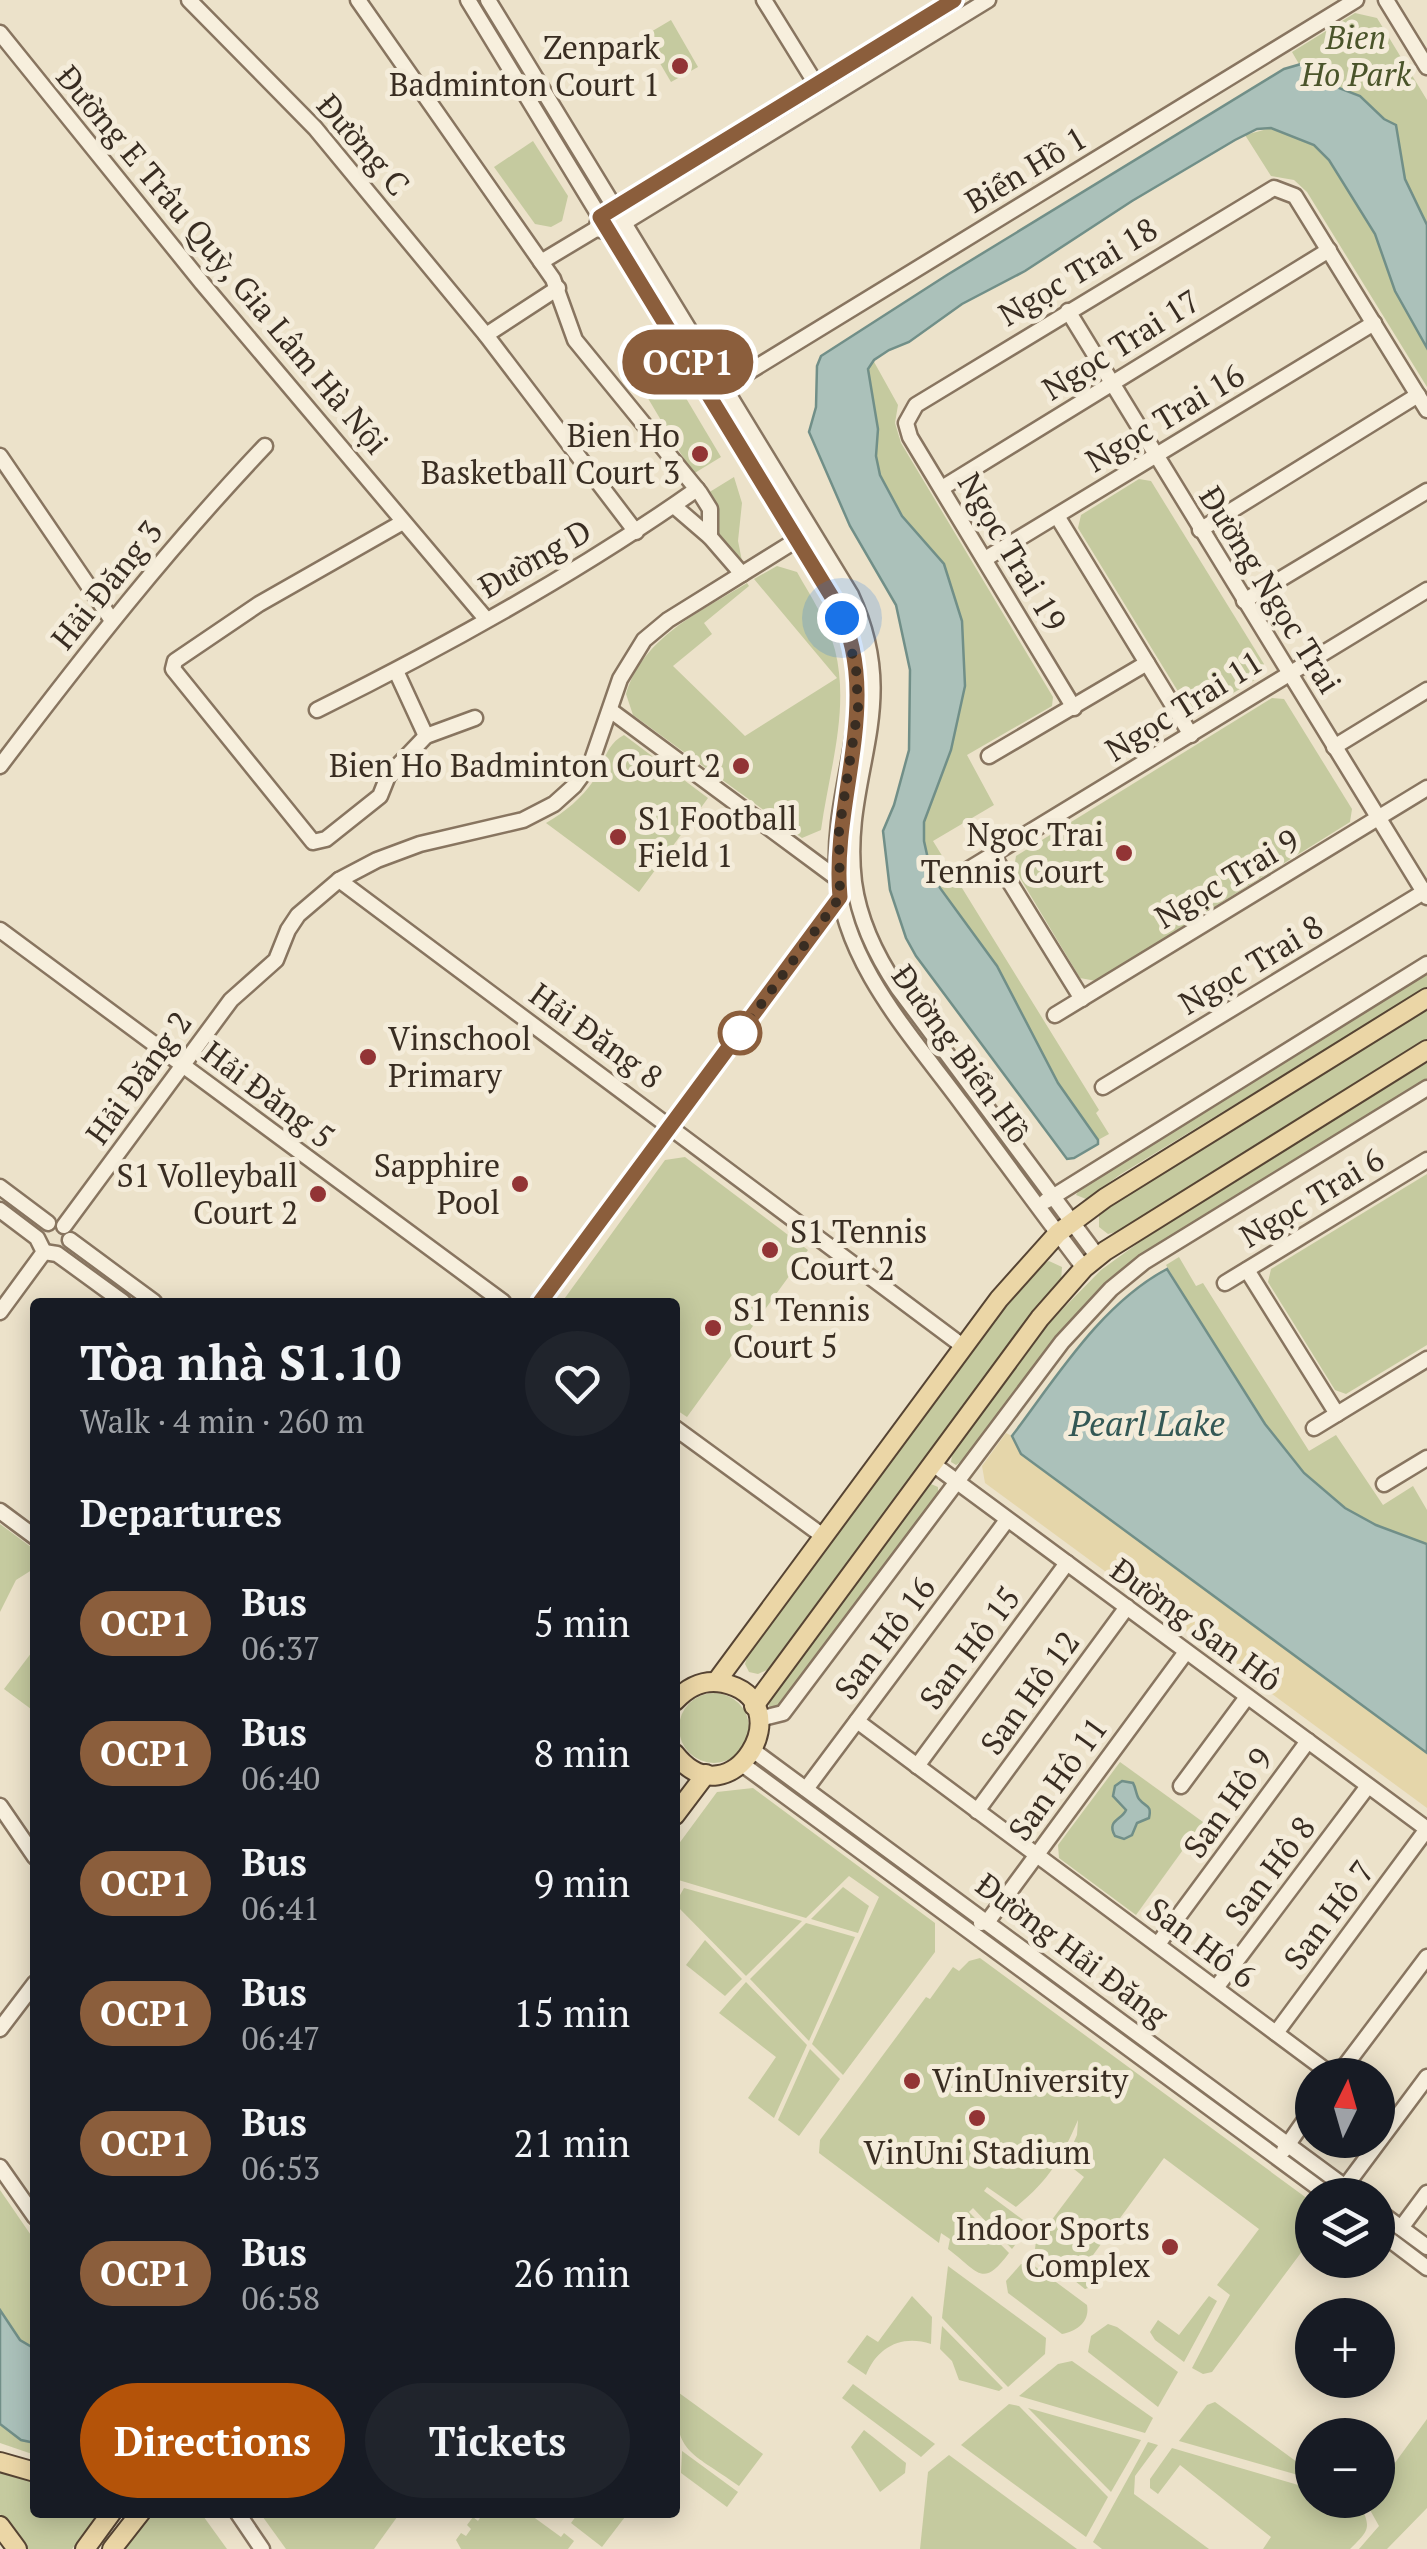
<!DOCTYPE html>
<html lang="en">
<head>
<meta charset="utf-8">
<style>
	:root { --surface:#171b24; --page:#20242c; --text:#f1f3f6; --muted:#9ea1a6; --accent:#b45309 }
	body { margin:0; font-family:"PT Serif",serif; background:var(--page); color:var(--text); height:100vh; display:flex; flex-direction:column; font-size:38px; white-space:nowrap }
	* { box-sizing:border-box; margin:0 }
	p { font-size:32px; color:var(--muted) }
	.icon { flex:none; width:55px; height:55px; fill:none; stroke:currentColor; stroke-width:2; stroke-linecap:round; stroke-linejoin:round }
	.map { position:relative; flex:1; overflow:hidden }
	.panel { position:absolute; left:30px; top:1298px; width:650px; height:1220px; display:flex; flex-direction:column; background:var(--surface); border-radius:10px; box-shadow:0 5px 25px #0003 }
	.panel>* { flex:none }
	.badge { padding:0 20px; border-radius:32px; font-size:35px; line-height:65px }
	.needle { width:65px; rotate:5deg }
	.controls { position:absolute; left:1295px; top:2058px; display:grid; gap:20px }
	.controls a { display:grid; place-items:center; width:100px; height:100px; border-radius:50%; background:var(--surface); box-shadow:0 5px 25px #0003; font-size:50px }
	.you { position:absolute; width:50px; height:50px; margin:-25px; border:8px solid #fff; border-radius:50%; background:#1a73e8; box-shadow:0 0 0 15px #1a73e833 }
	.map>.badge { position:absolute; translate:-50% -50%; box-shadow:0 0 0 5px #fff }
	h2 { padding:0 50px; font-size:38px; line-height:90px }
	.round { display:grid; place-items:center; flex:none; width:105px; height:105px; border-radius:52px; background:var(--page) }
	.headline { display:flex; align-items:center; justify-content:space-between; height:170px; padding:0 50px }
	h1 { font-size:48px; font-weight:700; line-height:75px }
	.action { display:flex; gap:20px; margin-top:auto; padding:20px 50px }
	.action a { flex:1; height:115px; border-radius:60px; background:var(--accent); color:#fff; font-size:40px; font-weight:700; line-height:115px; text-align:center }
	.action a+a { background:var(--page); color:var(--text) }
	ul { padding:0; list-style:none }
	li { display:flex; align-items:center; gap:30px; height:130px; padding:0 50px }
	li div { flex:1 }
	li b { display:block; font-size:38px }
	li em { font-style:normal }
	li .badge { min-width:110px; font-weight:700; text-align:center }
	.map>svg:first-child { display:block }
	.green { fill:#c5ca9f }
	.sand { fill:#e5d6aa }
	.water { fill:#abc1ba; stroke:#718f88; stroke-width:2.5 }
	.lines { fill:none; stroke-linecap:round; stroke-linejoin:round }
	.minor-casing { stroke:#887560; stroke-width:19 }
	.major-casing { stroke:#564433; stroke-width:22 }
	.minor { stroke:#f7efdd; stroke-width:14 }
	.major { stroke:#ebd6a6; stroke-width:18 }
	.line-casing { stroke:#fff; stroke-width:22 }
	.line { stroke:#8b5e3c; stroke-width:15 }
	.walk { stroke:#392d22; stroke-width:10; stroke-dasharray:0 18 }
	.poi-dot { fill:#923435; stroke:#f4ecda; stroke-width:4 }
	.stop-dot { fill:#fff; stroke:#8b5e3c; stroke-width:5 }
	.labels { text-anchor:middle; stroke-width:10; stroke-linejoin:round; paint-order:stroke }
	.park-label { font-size:32px; font-style:italic; fill:#4a542a; stroke:#f4ecda }
	.poi-label { font-size:32px; fill:#392d22; stroke:#f4ecda; text-anchor:end }
	.street-label { font-size:32px; fill:#392d22; stroke:#f4ecda }
	.water-label { font-size:35px; font-style:italic; fill:#335855; stroke:#f4ecda }
</style>
</head>
<body>
<div class="map">
<svg width="1427" height="2549" viewBox="0 0 1427 2549">
	<rect width="100%" height="100%" fill="#ece2ca"/>
	<g class="green">
		<path d="M1355 13 1377 18 1427 100V225L1405 179 1396 125 1383 119 1375 109 1331 85 1308 62 1299 64 1292 52Z"/>
		<path d="M671 20 698 67 671 82 644 36Z"/>
		<path d="M1271 128 1314 145 1329 160 1358 204 1375 234 1395 291 1427 348V387L1307 192 1294 180 1271 176 1245 135Z"/>
		<path d="M533 141 568 196 562 221 551 227 535 224 494 167Z"/>
		<path d="M873 360 898 405 895 423 901 443 1053 697 1052 706 967 755 994 805 933 841 1099 1110 1096 1113 1109 1134 1098 1140 1058 1083 997 966 940 888 928 859 923 841 924 822 951 750 965 686 962 621 944 564 902 516 880 475 876 456 878 429 868 384V369Z"/>
		<path d="M674 378 721 457 693 474 646 395Z"/>
		<path d="M734 477 742 503 738 541 742 561 714 532 712 500 708 493Z"/>
		<path d="M1139 479 1151 481 1264 664 1261 676 1199 714 1190 711 1078 528 1081 515Z"/>
		<path d="M777 566 797 572C811 597 828 622 835 650 850 710 829 771 821 830L802 838 633 715 626 694C643 637 700 612 747 583L749 586 704 623 712 634 673 666 745 736 837 678 754 579Z"/>
		<path d="M1272 698 1284 699 1352 809 1350 822 1096 981 1080 978 1014 868 1016 856Z"/>
		<path d="M624 735 708 798 639 892 546 823C565 812 582 798 594 780 605 763 605 745 624 735Z"/>
		<path d="M1427 971V987L1121 1174 1086 1199 1076 1195 1079 1189Z"/>
		<path d="M1427 1009V1040L1123 1230 1108 1234 1099 1227V1216L1107 1208Z"/>
		<path d="M1427 1063V1080L1223 1204 1131 1264 1077 1313 963 1460 956 1465 951 1462 952 1455 1051 1321 1101 1270 1163 1225Z"/>
		<path d="M685 1157 808 1250 687 1417 675 1409V1302H562L665 1160Z"/>
		<path d="M1427 1174V1345L1346 1394 1335 1390 1268 1282 1271 1269Z"/>
		<path d="M1179 1257 1196 1286 1203 1283 1309 1451 1336 1435 1383 1505 1413 1486 1427 1510V1544C1399 1534 1367 1524 1343 1506 1263 1447 1217 1348 1166 1265Z"/>
		<path d="M1049 1261 1062 1267 1061 1282 1024 1324 767 1670 758 1674 749 1672 745 1664 749 1651 1004 1308 1043 1264Z"/>
		<path d="M931 1484 938 1487V1495L780 1708 770 1710 768 1701Z"/>
		<path d="M0 1524 35 1550V1568L16 1580 0 1612Z"/>
		<path d="M35 1648V1712L4 1689Z"/>
		<circle cx="714" cy="1728" r="35"/>
		<path d="M1120 1762 1203 1822 1136 1915 1059 1858 1058 1845Z"/>
		<path d="M753 1788 935 1923V1952L843 2075 812 2044 879 1897 849 1876 806 1918 675 1879V1849L717 1792Z"/>
		<path d="M843 1887 869 1906 858 1933 811 1919Z"/>
		<path d="M684 1888 802 1921 746 1976 675 1904Z"/>
		<path d="M806 1923 855 1937 809 2041 750 1979Z"/>
		<path d="M705 1940 742 1979 725 1996 686 1965Z"/>
		<path d="M980 1958 1312 2202V2220L1309 2225 1312 2228V2238L1212 2372 1203 2374 1192 2368 1230 2295 1217 2285 1259 2229 1164 2158 1085 2266 1101 2277 1094 2286 1085 2289 1035 2249 1036 2241 1084 2177 1065 2162 1077 2135 1078 2120C1061 2159 1050 2179 1016 2207L987 2187 984 2191 1030 2225 1012 2249 973 2208 969 2212 1009 2253C982 2289 979 2272 948 2249L950 2239 941 2233 939 2243 819 2153 820 2140 926 1997 930 1999 953 1967 959 1971 969 1961Z"/>
		<path d="M746 1982 807 2045 774 2118 748 2098 776 2057 719 2013Z"/>
		<path d="M810 2049 840 2079 799 2136 778 2120Z"/>
		<path d="M0 2190 35 2241V2455L0 2443Z"/>
		<path d="M1021 2264 1033 2265 1087 2305C1090 2322 1077 2331 1062 2334L1008 2293 1006 2281Z"/>
		<path d="M948 2266 1046 2338 1045 2354 1008 2387 942 2318Z"/>
		<path d="M912 2296 932 2317 931 2344C902 2334 877 2347 866 2375L847 2362 867 2335 878 2342Z"/>
		<path d="M1209 2296 1217 2301 1184 2362 1155 2340 1150 2332 1158 2320 1179 2335Z"/>
		<path d="M1108 2324 1117 2327 1178 2372 1158 2407 1088 2352 1091 2336Z"/>
		<path d="M942 2326 1003 2388 999 2391 959 2380 952 2361 940 2349Z"/>
		<path d="M1072 2361 1153 2418 1145 2433 1019 2396 1058 2364Z"/>
		<path d="M853 2384 935 2444 921 2457 842 2398Z"/>
		<path d="M675 2390 763 2454 739 2486C689 2450 675 2455 675 2390Z"/>
		<path d="M1215 2402 1312 2473V2479L1179 2441 1207 2405Z"/>
		<path d="M1009 2404 1019 2406 1108 2497 1086 2537 961 2445Z"/>
		<path d="M1028 2408 1141 2440 1111 2492Z"/>
		<path d="M1427 2419V2508L1387 2549H1359L1379 2526 1365 2501 1378 2500V2486Z"/>
		<path d="M864 2430 906 2463 905 2473 880 2492 851 2447Z"/>
		<path d="M1148 2442 1158 2445 1135 2476 1134 2494 1209 2549H1102L1093 2542Z"/>
		<path d="M1172 2448 1312 2489V2500H1348L1360 2503C1371 2529 1370 2529 1350 2549H1263L1271 2537 1180 2465 1158 2494 1150 2488V2479Z"/>
		<path d="M682 2451 738 2492 727 2507 681 2473Z"/>
		<path d="M949 2455 1077 2549H920L928 2472Z"/>
		<path d="M0 2471 35 2480V2512L100 2513 72 2549H22L0 2514Z"/>
		<path d="M148 2512 201 2513 227 2549H119Z"/>
		<path d="M579 2512H628V2513L602 2547 571 2523Z"/>
		<path d="M260 2513H400L374 2549H286Z"/>
		<path d="M528 2513 561 2537 564 2533 574 2541 568 2549H461L456 2540 461 2533 466 2536 471 2529 467 2525 473 2517 478 2521 483 2513Z"/>
	</g>
	<path class="sand" d="M1006 1433 1012 1436 1021 1455 1427 1753V1808L985 1483 982 1466Z"/>
	<g class="water">
		<path d="M1308 62 1331 85 1360 96 1384 119 1396 125 1405 179 1427 225V348L1395 291 1375 234 1329 160 1314 145 1271 128 1257 129 1235 140 1132 201 1025 271 962 304 909 342 889 350 874 360 868 369 878 429 876 456 880 475 902 516 944 564 962 621 965 686 951 750 924 822V841L928 859 940 888 997 966 1058 1083 1098 1140V1144L1074 1158 1067 1159 916 956 906 938 890 890 883 831 894 805 909 750 910 670 896 605 850 526 809 432 816 407 817 366 821 356 947 275 1284 69Z"/>
		<path d="M1167 1269 1265 1424 1304 1473 1345 1508 1376 1525 1427 1544V1753L1021 1454 1012 1436C1056 1378 1101 1304 1167 1269Z"/>
		<path d="M1122 1781 1133 1783C1136 1788 1136 1795 1139 1799 1146 1808 1152 1804 1149 1818L1137 1823 1132 1835 1124 1839 1115 1836C1106 1820 1122 1820 1126 1810L1113 1796 1115 1786Z"/>
		<path d="M0 2310 20 2340 35 2349V2443L21 2440 0 2424Z"/>
	</g>
	<g class="lines">
		<g class="minor-casing">
			<g id="minor">
				<path d="M189 0 315 128 486 335 636 532"/>
				<path d="M358 0 553 279 575 340 700 493 710 509V537"/>
				<path d="M468 0 841 613C881 709 832 780 837 874 843 963 912 1036 962 1104 1003 1159 1043 1214 1084 1268"/>
				<path d="M488 0 851 595C904 709 841 775 854 882 859 919 877 957 898 988L1098 1257"/>
				<path d="M764 0 816 84"/>
				<path d="M1386 0 1427 67"/>
				<path d="M0 33 202 283 486 619"/>
				<path d="M609 211 954 0"/>
				<path d="M596 229 609 232 988 0"/>
				<path d="M541 262 596 229 598 222"/>
				<path d="M1068 311 1427 897"/>
				<path d="M486 335 558 288"/>
				<path d="M724 387 1356 0"/>
				<path d="M0 456 111 619"/>
				<path d="M942 488 1329 250"/>
				<path d="M674 506 710 537 742 574"/>
				<path d="M1057 516 1191 735"/>
				<path d="M403 522 259 604 175 661 173 669 313 842 326 839 380 796 388 776 426 736 475 718"/>
				<path d="M1200 530 1418 395"/>
				<path d="M985 559 1374 323"/>
				<path d="M1244 601 1427 491"/>
				<path d="M396 671 426 736"/>
				<path d="M1074 708 910 437 906 423 916 405 1274 188 1295 196 1427 410"/>
				<path d="M317 710C448 645 578 573 697 489"/>
				<path d="M610 710 838 879H843"/>
				<path d="M1334 747 1427 690"/>
				<path d="M989 756 1147 663"/>
				<path d="M0 766C84 655 169 547 265 446"/>
				<path d="M993 855 1082 999"/>
				<path d="M969 869 1427 590"/>
				<path d="M339 880 964 1347"/>
				<path d="M0 930 503 1302"/>
				<path d="M1055 1015 1427 788"/>
				<path d="M1103 1087 1427 890"/>
				<path d="M0 1187 48 1223"/>
				<path d="M1046 1201 1427 964"/>
				<path d="M0 1210 37 1238 44 1252"/>
				<path d="M64 1226 231 1000 276 960 288 930 298 915 339 880 377 860 420 844 523 820 554 804 574 786 591 763 620 679 644 640 668 620 803 536"/>
				<path d="M70 1240 154 1302"/>
				<path d="M44 1252 57 1254 123 1302"/>
				<path d="M1247 1270 1337 1414"/>
				<path d="M1225 1283 1427 1160"/>
				<path d="M540 1302 840 897"/>
				<path d="M0 1312 44 1252"/>
				<path d="M675 1428 823 1536"/>
				<path d="M1314 1428 1427 1359"/>
				<path d="M933 1464 1427 1829 1276 2033"/>
				<path d="M1384 1484 1427 1458"/>
				<path d="M0 1511 35 1537"/>
				<path d="M759 1719 783 1713 1062 1342 1111 1289 1144 1262 1427 1088"/>
				<path d="M857 1721 1332 2075"/>
				<path d="M754 1751 1356 2195"/>
				<path d="M742 1764 1328 2195"/>
				<path d="M917 1766 1067 1563"/>
				<path d="M1181 1786 1247 1697"/>
				<path d="M806 1789 1007 1520"/>
				<path d="M0 1806 35 1857"/>
				<path d="M977 1811 1127 1607"/>
				<path d="M981 1923 988 1921 1186 1652"/>
				<path d="M1158 1944 1308 1741"/>
				<path d="M1216 1988 1368 1786"/>
				<path d="M0 2029 35 1983"/>
				<path d="M1338 2075 1427 1957"/>
				<path d="M1284 2150 1312 2110"/>
				<path d="M0 2167 35 2217"/>
				<path d="M1345 2187 1427 2077"/>
				<path d="M1378 2211 1427 2247"/>
				<path d="M1401 2228 1427 2193"/>
				<path d="M1378 2231 1427 2268"/>
				<path d="M237 2512 262 2549"/>
			</g>
		</g>
		<g class="major-casing">
			<g id="major">
				<path d="M716 1682 999 1299 1058 1233 1105 1198 1427 998"/>
				<path d="M675 1701C688 1687 703 1679 723 1683 805 1700 731 1825 675 1754"/>
				<path d="M754 1706 1040 1318 1084 1268 1105 1251 1427 1050"/>
				<path d="M675 1815 706 1774"/>
				<path d="M0 2462 35 2472"/>
				<path d="M0 2526 17 2549"/>
				<path d="M85 2549 112 2512"/>
				<path d="M112 2549 141 2512"/>
			</g>
		</g>
		<use href="#minor" class="minor"/>
		<use href="#major" class="major"/>
	</g>
	<g class="lines">
		<g class="line-casing">
			<path id="line" d="M540 1302 840 897C831 800 884 700 838 607L600 217 954 0"/>
		</g>
		<use href="#line" class="line"/>
		<path class="walk" d="M740 1033 840 897 839 832 858 708 856 667 842 618"/>
	</g>
	<g class="poi-dot">
		<circle cx="680" cy="66" r="10"/>
		<circle cx="700" cy="454" r="10"/>
		<circle cx="741" cy="766" r="10"/>
		<circle cx="618" cy="837" r="10"/>
		<circle cx="1124" cy="853" r="10"/>
		<circle cx="368" cy="1057" r="10"/>
		<circle cx="520" cy="1184" r="10"/>
		<circle cx="318" cy="1194" r="10"/>
		<circle cx="770" cy="1250" r="10"/>
		<circle cx="713" cy="1328" r="10"/>
		<circle cx="912" cy="2081" r="10"/>
		<circle cx="977" cy="2118" r="10"/>
		<circle cx="1170" cy="2247" r="10"/>
	</g>
	<circle class="stop-dot" cx="740" cy="1033" r="20"/>
	<g class="labels">
		<g class="park-label">
			<text x="1356" y="49">Bien<tspan x="1356" dy="37">Ho Park</tspan></text>
		</g>
		<g class="poi-label">
			<text x="660" y="59">Zenpark<tspan x="660" dy="37">Badminton Court 1</tspan></text>
			<text x="680" y="447">Bien Ho<tspan x="680" dy="37">Basketball Court 3</tspan></text>
			<text x="721" y="777">Bien Ho Badminton Court 2</text>
			<text x="638" y="830" text-anchor="start">S1 Football<tspan x="638" dy="37">Field 1</tspan></text>
			<text x="1104" y="846">Ngoc Trai<tspan x="1104" dy="37">Tennis Court</tspan></text>
			<text x="388" y="1050" text-anchor="start">Vinschool<tspan x="388" dy="37">Primary</tspan></text>
			<text x="500" y="1177">Sapphire<tspan x="500" dy="37">Pool</tspan></text>
			<text x="298" y="1187">S1 Volleyball<tspan x="298" dy="37">Court 2</tspan></text>
			<text x="790" y="1243" text-anchor="start">S1 Tennis<tspan x="790" dy="37">Court 2</tspan></text>
			<text x="733" y="1321" text-anchor="start">S1 Tennis<tspan x="733" dy="37">Court 5</tspan></text>
			<text x="932" y="2092" text-anchor="start">VinUniversity</text>
			<text x="977" y="2164" text-anchor="middle">VinUni Stadium</text>
			<text x="1150" y="2240">Indoor Sports<tspan x="1150" dy="37">Complex</tspan></text>
		</g>
		<g class="street-label">
			<text transform="translate(363 145) rotate(49)" y="11">Đường C</text>
			<text transform="translate(1026 170) rotate(-31)" y="11">Biển Hồ 1</text>
			<text transform="translate(222 260) rotate(50)" y="11">Đường E Trâu Quỳ, Gia Lâm Hà Nội</text>
			<text transform="translate(1078 272) rotate(-31)" y="11">Ngọc Trai 18</text>
			<text transform="translate(1121 345) rotate(-32)" y="11">Ngọc Trai 17</text>
			<text transform="translate(1165 418) rotate(-31)" y="11">Ngọc Trai 16</text>
			<text transform="translate(1012 552) rotate(59)" y="11">Ngọc Trai 19</text>
			<text transform="translate(535 559) rotate(-30)" y="11">Đường D</text>
			<text transform="translate(107 585) rotate(-51)" y="11">Hải Đăng 3</text>
			<text transform="translate(1270 590) rotate(58)" y="11">Đường Ngọc Trai</text>
			<text transform="translate(1184 706) rotate(-32)" y="11">Ngọc Trai 11</text>
			<text transform="translate(1227 879) rotate(-31)" y="11">Ngọc Trai 9</text>
			<text transform="translate(1251 965) rotate(-31)" y="11">Ngọc Trai 8</text>
			<text transform="translate(596 1036) rotate(36)" y="11">Hải Đăng 8</text>
			<text transform="translate(961 1054) rotate(54)" y="11">Đường Biển Hồ</text>
			<text transform="translate(139 1078) rotate(-54)" y="11">Hải Đăng 2</text>
			<text transform="translate(268 1095) rotate(37)" y="11">Hải Đăng 5</text>
			<text transform="translate(1312 1198) rotate(-31)" y="11">Ngọc Trai 6</text>
			<text transform="translate(1196 1625) rotate(36)" y="11">Đường San Hô</text>
			<text transform="translate(885 1638) rotate(-53)" y="11">San Hô 16</text>
			<text transform="translate(970 1648) rotate(-53)" y="11">San Hô 15</text>
			<text transform="translate(1030 1693) rotate(-54)" y="11">San Hô 12</text>
			<text transform="translate(1058 1779) rotate(-54)" y="11">San Hô 11</text>
			<text transform="translate(1228 1803) rotate(-54)" y="11">San Hô 9</text>
			<text transform="translate(1270 1871) rotate(-53)" y="11">San Hô 8</text>
			<text transform="translate(1329 1915) rotate(-53)" y="11">San Hô 7</text>
			<text transform="translate(1201 1943) rotate(37)" y="11">San Hô 6</text>
			<text transform="translate(1072 1950) rotate(37)" y="11">Đường Hải Đăng</text>
		</g>
		<g class="water-label">
			<text x="1147" y="1436">Pearl Lake</text>
		</g>
	</g>
</svg>
<div class="controls">
<a><svg class="needle" viewBox="-14 -14 28 28"><path d="M0-13l5 13h-10z" fill="#e53935"/><path d="M0 13l5-13h-10z" fill="#9ea1a6"/></svg></a>
<a><svg class="icon" aria-label="layers" viewBox="0 0 24 24"><path d="M12 4l9 5-9 5-9-5zM3 14l9 5 9-5"/></svg></a>
<a>+</a>
<a>−</a>
</div>
<div class="you" style="left:842px;top:618px"></div>
<b class="badge" style="left:688px;top:362px;background:#8b5e3c;color:#fff">OCP1</b>
<section class="panel">
<div class="headline"><div><h1>Tòa nhà S1.10</h1><p>Walk · 4 min · 260 m</p></div><a class="round"><svg class="icon" aria-label="heart" viewBox="0 0 24 24"><path d="M12 20l-8-8c-3-5 5-10 8-4 3-6 11-1 8 4z"/></svg></a></div>
<h2>Departures</h2>
<ul>
<li><span class="badge" style="background:#8b5e3c;color:#fff">OCP1</span><div><b>Bus</b><p>06:37</p></div><em>5 min</em></li>
<li><span class="badge" style="background:#8b5e3c;color:#fff">OCP1</span><div><b>Bus</b><p>06:40</p></div><em>8 min</em></li>
<li><span class="badge" style="background:#8b5e3c;color:#fff">OCP1</span><div><b>Bus</b><p>06:41</p></div><em>9 min</em></li>
<li><span class="badge" style="background:#8b5e3c;color:#fff">OCP1</span><div><b>Bus</b><p>06:47</p></div><em>15 min</em></li>
<li><span class="badge" style="background:#8b5e3c;color:#fff">OCP1</span><div><b>Bus</b><p>06:53</p></div><em>21 min</em></li>
<li><span class="badge" style="background:#8b5e3c;color:#fff">OCP1</span><div><b>Bus</b><p>06:58</p></div><em>26 min</em></li>
</ul>
<div class="action"><a>Directions</a><a>Tickets</a></div>
</section>
</div>
</body>
</html>
